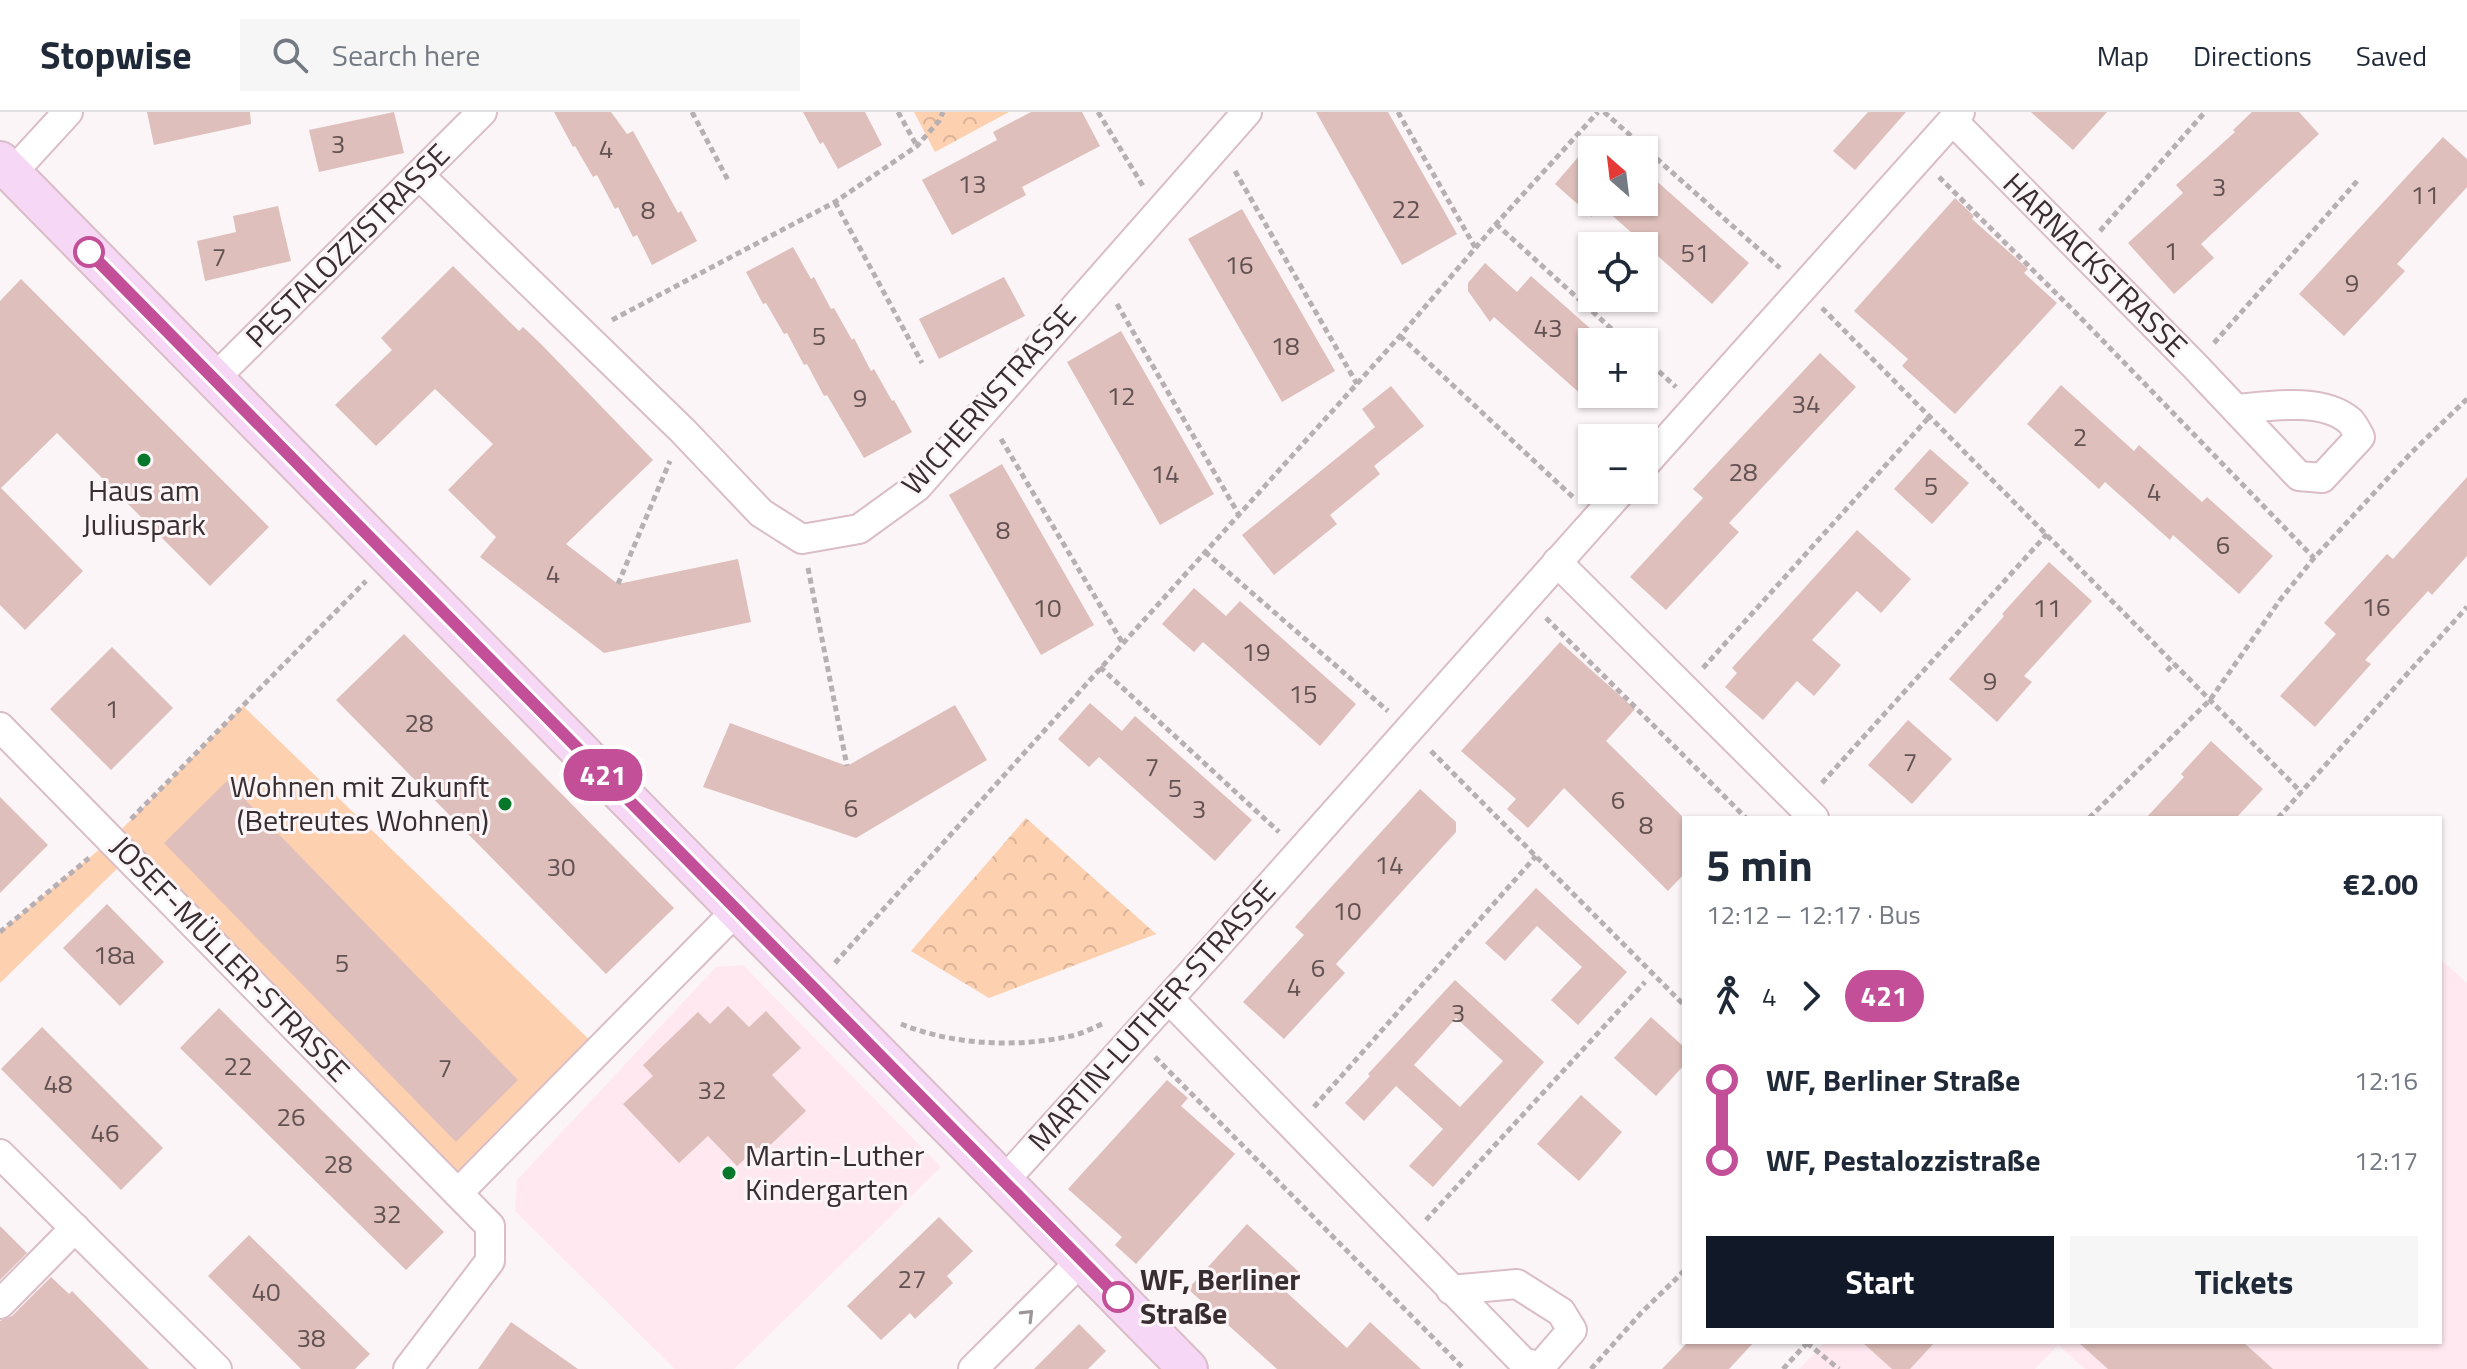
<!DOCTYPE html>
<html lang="en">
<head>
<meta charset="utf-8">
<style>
	:root { --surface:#fff; --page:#f6f6f7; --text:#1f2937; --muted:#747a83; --line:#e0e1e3; --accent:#111827 }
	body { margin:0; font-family:"Titillium Web",sans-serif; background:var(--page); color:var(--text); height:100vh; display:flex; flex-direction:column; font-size:30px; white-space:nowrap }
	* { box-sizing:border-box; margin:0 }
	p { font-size:26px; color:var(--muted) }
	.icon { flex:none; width:44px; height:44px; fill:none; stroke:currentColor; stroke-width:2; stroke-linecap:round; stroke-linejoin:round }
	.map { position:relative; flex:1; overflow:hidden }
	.sheet { position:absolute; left:1682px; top:704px; width:760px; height:528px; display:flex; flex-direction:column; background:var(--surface); border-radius:0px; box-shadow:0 2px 6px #0004 }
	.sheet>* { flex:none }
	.badge { padding:0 16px; border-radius:26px; font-size:28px; line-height:52px }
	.needle { width:52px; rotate:332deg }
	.tools { position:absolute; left:1578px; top:24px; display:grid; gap:16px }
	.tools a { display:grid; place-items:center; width:80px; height:80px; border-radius:0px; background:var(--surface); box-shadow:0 2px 6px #0004; font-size:40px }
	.map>.badge { position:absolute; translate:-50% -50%; box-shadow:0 0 0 4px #fff }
	.legs { display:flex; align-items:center; gap:12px; height:88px; padding:0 24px; font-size:26px }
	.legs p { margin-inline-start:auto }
	.headline { display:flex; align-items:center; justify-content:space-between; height:136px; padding:0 24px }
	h1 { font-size:44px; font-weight:700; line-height:60px }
	.primary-button { display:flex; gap:16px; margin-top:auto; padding:16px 24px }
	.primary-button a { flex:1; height:92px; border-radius:0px; background:var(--accent); color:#fff; font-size:32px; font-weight:700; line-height:92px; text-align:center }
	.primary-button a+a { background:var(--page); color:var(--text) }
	ul { padding:0 24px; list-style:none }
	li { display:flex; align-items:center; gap:28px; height:80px; font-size:30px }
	li i { display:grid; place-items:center; width:12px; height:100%; margin:0 10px; background:currentColor }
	li i::after { content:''; width:20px; height:20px; margin:-10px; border:6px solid; border-radius:50%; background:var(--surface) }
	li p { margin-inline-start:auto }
	li:first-child i { background:linear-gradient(#0000 50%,currentColor 0) }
	li:last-child i { background:linear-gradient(currentColor 50%,#0000 0) }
	header { display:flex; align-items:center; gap:48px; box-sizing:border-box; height:112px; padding:0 40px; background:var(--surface); border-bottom:2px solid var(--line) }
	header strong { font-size:38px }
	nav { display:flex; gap:44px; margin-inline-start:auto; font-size:28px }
	.search { width:560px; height:72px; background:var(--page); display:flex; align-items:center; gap:20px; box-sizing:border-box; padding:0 28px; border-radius:0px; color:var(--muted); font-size:30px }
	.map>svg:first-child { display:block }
	.built { fill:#ffe8ef }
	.green { fill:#fdd0b0 }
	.forest { fill:url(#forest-crowns) }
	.building { fill:#debfbb; fill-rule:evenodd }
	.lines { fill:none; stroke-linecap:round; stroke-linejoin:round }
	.street-casing { stroke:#dabdc6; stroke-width:32 }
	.secondary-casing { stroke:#dabdc6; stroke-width:42 }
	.path { stroke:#b7afb2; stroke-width:5; stroke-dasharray:6 4; stroke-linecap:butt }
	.street { stroke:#fff; stroke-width:28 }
	.secondary { stroke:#f6d7f5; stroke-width:38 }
	.oneway { stroke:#9c9698 }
	.line-1-casing { stroke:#fff; stroke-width:18 }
	.line-1 { stroke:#c24f97; stroke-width:12 }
	.stop-1-dot { fill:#fff; stroke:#c24f97; stroke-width:4 }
	.poi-dot { fill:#07772b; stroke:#fbf5f7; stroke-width:3 }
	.labels { text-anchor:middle; stroke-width:6; stroke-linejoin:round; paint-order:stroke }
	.number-label { font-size:26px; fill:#625253 }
	.street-label { font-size:30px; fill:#382d30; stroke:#fbf5f7 }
	.poi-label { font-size:30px; fill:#382d30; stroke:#fbf5f7 }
	.stop-label { font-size:30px; font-weight:bold; fill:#382d30; stroke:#fbf5f7; text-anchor:start }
</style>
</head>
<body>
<header>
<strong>Stopwise</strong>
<div class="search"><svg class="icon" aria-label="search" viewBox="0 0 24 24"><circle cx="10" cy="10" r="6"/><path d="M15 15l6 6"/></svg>Search here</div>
<nav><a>Map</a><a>Directions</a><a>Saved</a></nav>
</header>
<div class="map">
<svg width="2467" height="1257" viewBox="0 0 2467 1257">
	<defs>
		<pattern id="forest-crowns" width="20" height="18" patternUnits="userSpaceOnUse" patternTransform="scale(2)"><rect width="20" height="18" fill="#fdd0b0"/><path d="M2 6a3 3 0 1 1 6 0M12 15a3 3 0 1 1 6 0" fill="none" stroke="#dab398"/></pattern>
	</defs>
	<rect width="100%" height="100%" fill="#fbf5f7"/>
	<g class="built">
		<path d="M2440 847 2467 871V1257H2085L2058 1233 2035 1257H1799L1825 1230H2440Z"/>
		<path d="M743 853 941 1055 734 1257H675L515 1099 517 1068 716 855Z"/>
	</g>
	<path class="green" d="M243 594 600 938 458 1081 129 745 0 871V820L112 727Z"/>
	<g class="forest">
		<path d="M914 0H1009L935 40Z"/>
		<path d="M1026 706 1156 822 989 886 911 839Z"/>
	</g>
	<g class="building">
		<path d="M147 0H250L251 12 154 33Z"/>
		<path d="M394 0 404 41 319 60 309 18Z"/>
		<path d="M554 0H611L627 22 633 19 678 101 681 99 697 129 652 153 637 123 633 125 618 95 615 97 597 63 593 65 575 34 573 35Z"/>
		<path d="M803 0H865L882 33 838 57 823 30 820 32Z"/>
		<path d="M1031 0H1082L1100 34 1022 75 1026 83 952 123 922 68 997 28 993 20Z"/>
		<path d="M1316 0H1388L1457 122 1402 153Z"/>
		<path d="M1868 0H1906L1855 58 1833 39Z"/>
		<path d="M2031 0H2107L2073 38Z"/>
		<path d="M2252 0H2299L2319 22 2201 132 2214 146 2174 182 2128 131 2183 81 2176 73 2235 20 2233 18Z"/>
		<path d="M2443 25 2467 47V75L2397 152 2405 159 2344 224 2299 182Z"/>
		<path d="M1592 29V105L1555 72Z"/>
		<path d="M1644 58 1749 151 1712 192 1597 90H1644Z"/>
		<path d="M1955 86 1974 104 1972 107 2028 157 2024 161 2057 191 1955 302 1902 254 1908 247 1854 199Z"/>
		<path d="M278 94 291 149 205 169 197 129 236 120 233 104Z"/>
		<path d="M1242 97 1335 259 1282 290 1188 127Z"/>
		<path d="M793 135 811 167 814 165 831 197 834 196 852 228 854 226 871 259 874 257 892 289 894 288 912 320 864 346 827 283 824 284 807 252 804 253 787 221 784 222 766 191 763 192 746 160Z"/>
		<path d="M1485 151 1517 180 1531 164 1592 218V292L1494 205 1490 210 1468 179V171Z"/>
		<path d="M453 154 519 219 523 215 541 232 653 348 566 432 618 472 738 447 751 510 604 541 480 445 496 425 448 378 493 332 435 277 376 334 335 293 392 238 381 226Z"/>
		<path d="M1004 165 1025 204 939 247 919 207Z"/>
		<path d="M21 167 269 415 210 474 57 321 1 376 83 459 25 518 0 493V189Z"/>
		<path d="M1121 219 1214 382 1160 413 1067 250Z"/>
		<path d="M1820 241 1856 275 1729 411 1739 420 1666 498 1630 465 1703 386 1693 377Z"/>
		<path d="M2061 273 2134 339 2139 333 2202 390 2207 385 2273 444 2239 482 2173 423 2170 428 2105 370 2099 377 2027 312Z"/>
		<path d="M1391 274 1424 314 1374 354 1380 362 1330 403 1337 412 1274 463 1242 423 1375 315 1362 297Z"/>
		<path d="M1930 337 1969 371 1932 412 1894 377Z"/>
		<path d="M1002 352 1094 513 1041 543 949 383Z"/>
		<path d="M2467 365V444L2432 483 2428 479 2365 548 2371 552 2315 615 2280 584 2336 522 2324 511 2387 442 2393 447Z"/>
		<path d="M1857 418 1911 467 1881 501 1857 479 1812 528 1841 553 1814 584 1797 569 1763 608 1725 575 1737 561 1732 556Z"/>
		<path d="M2049 450 2092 489 2024 564 2032 570 1997 610 1949 567 2004 504 2002 502Z"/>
		<path d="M1194 476 1226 504 1240 489 1356 592 1320 634 1203 530 1194 540 1162 512Z"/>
		<path d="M404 522 674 796 606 862 336 588Z"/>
		<path d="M1560 530 1635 597 1606 629 1684 706V762L1668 779 1564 676 1528 716 1507 697 1516 687 1461 639Z"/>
		<path d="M112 535 173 596 111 658 50 597Z"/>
		<path d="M1090 591 1122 619 1135 604 1252 708 1215 749 1099 645 1089 655 1058 627Z"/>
		<path d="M955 593 987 648 856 726 703 675 730 611 847 654Z"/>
		<path d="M1908 608 1952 647 1912 692 1868 653Z"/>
		<path d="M2211 629 2263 677 2236 706H2146L2184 665 2181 662Z"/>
		<path d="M227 669 518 968 456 1030 164 731Z"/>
		<path d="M1420 677 1456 710V720L1336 852 1345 861 1284 927 1243 890 1304 823 1295 815Z"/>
		<path d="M0 685 48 733 0 781Z"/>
		<path d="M1536 776 1627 860 1578 913 1551 888 1582 855 1537 814 1505 849 1485 831Z"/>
		<path d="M107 792 164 850 120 894 63 836Z"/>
		<path d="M1455 868 1544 950 1433 1075 1409 1054 1443 1017 1396 974 1364 1009 1345 991 1370 964 1368 962ZM1456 906 1503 949 1460 995 1414 953Z"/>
		<path d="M728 894 749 915 766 899 801 936 772 963 806 999 763 1040 758 1035 737 1054 708 1024 679 1051 623 992 653 964 643 953 698 900 710 912Z"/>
		<path d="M219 896 444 1120 406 1158 180 936Z"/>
		<path d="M1651 905 1684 935V953L1656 984 1614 946Z"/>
		<path d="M42 915 163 1036 121 1078 1 957Z"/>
		<path d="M1167 968 1188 986 1181 994 1235 1042 1136 1152 1115 1133 1122 1125 1068 1077Z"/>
		<path d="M1581 983 1622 1020 1579 1069 1537 1032Z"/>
		<path d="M939 1105 973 1139 947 1164 953 1171 915 1207 910 1201 881 1228 847 1194Z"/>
		<path d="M1247 1112 1299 1160 1283 1177 1347 1236 1370 1210 1421 1257H1277L1188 1177Z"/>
		<path d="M0 1114 27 1141 0 1168Z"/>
		<path d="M249 1123 370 1242 355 1257H301L208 1164Z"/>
		<path d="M51 1165 69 1182 72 1179 149 1257H0V1209L12 1204Z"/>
		<path d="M511 1210 578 1257H478Z"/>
		<path d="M1079 1212 1106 1239 1088 1257H1034Z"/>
		<path d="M1688 1230H1754L1729 1257H1662Z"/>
		<path d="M1862 1230H1935L1910 1257H1892Z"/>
		<path d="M2078 1230H2243L2273 1257H2108Z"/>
	</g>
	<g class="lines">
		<g class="street-casing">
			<g id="street">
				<path d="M1953 9 2194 253 2299 364 2322 366 2360 325C2357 320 2354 313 2350 309 2323 285 2269 294 2237 297"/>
				<path d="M12 61 68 0"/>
				<path d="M420 64 683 319 761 401 802 427 859 417 917 375 1247 0"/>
				<path d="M214 267 482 0"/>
				<path d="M1644 353 1960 0"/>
				<path d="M1557 450 1814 706"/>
				<path d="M0 615 490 1114V1149L408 1257"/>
				<path d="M1169 887 1524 1251 1541 1254 1572 1218 1561 1200 1517 1172 1451 1178"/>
				<path d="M0 1042 217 1257"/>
				<path d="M1004 1069 1219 831 1622 378"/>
				<path d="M458 1081 736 799"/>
				<path d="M0 1192 75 1116"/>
				<path d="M973 1257 1082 1148"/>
			</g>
		</g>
		<g class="secondary-casing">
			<path id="secondary" d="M0 49 1188 1257"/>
		</g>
		<g class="path">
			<path d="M692 0 729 70"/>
			<path d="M898 0 917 34"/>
			<path d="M1098 0 1143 74"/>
			<path d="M1398 0 1476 137"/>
			<path d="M1604 0 1780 156"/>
			<path d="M1235 59 1357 272"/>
			<path d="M1939 65 2073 198 2314 446"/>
			<path d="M835 90 922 251"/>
			<path d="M1496 112 1626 230"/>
			<path d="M2100 119 2205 0"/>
			<path d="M1117 192 1239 403"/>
			<path d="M1822 196 2301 680"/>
			<path d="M612 208 835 90 917 34 939 9 943 0"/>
			<path d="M1400 224 1575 387"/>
			<path d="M2214 231 2359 67"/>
			<path d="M1644 246 1676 275"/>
			<path d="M1001 327 1122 530"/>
			<path d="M1205 440 1388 599"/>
			<path d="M808 456 847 654"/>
			<path d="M618 472 670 349"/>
			<path d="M1546 506 1746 706"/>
			<path d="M1100 555 1279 720"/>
			<path d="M1703 556 1930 304"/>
			<path d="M2167 559 2174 551"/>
			<path d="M1431 639 1684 893"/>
			<path d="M1822 671 2047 422"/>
			<path d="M2089 706 2210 588 2280 488 2314 446 2412 340 2467 287"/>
			<path d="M2278 706 2467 495"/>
			<path d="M131 707 366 469"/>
			<path d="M0 820 89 746"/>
			<path d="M835 851 1400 224 1496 112 1598 0"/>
			<path d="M901 912C953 933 1016 936 1071 924 1082 922 1094 915 1105 911"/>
			<path d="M1155 945 1464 1257"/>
			<path d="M1314 995 1536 744"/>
			<path d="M1426 1108 1645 870"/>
			<path d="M1807 1231 1839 1257"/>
			<path d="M1591 1257 1641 1201 1684 1159"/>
			<path d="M1783 1257 1807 1231"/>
		</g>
		<use href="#street" class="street"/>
		<use href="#secondary" class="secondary"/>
	</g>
	<defs><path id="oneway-chevron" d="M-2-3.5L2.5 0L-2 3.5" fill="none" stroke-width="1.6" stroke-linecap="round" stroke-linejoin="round" transform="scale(2)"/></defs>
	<use class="oneway" href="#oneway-chevron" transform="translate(1028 1203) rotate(-45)"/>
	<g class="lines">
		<g class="line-1-casing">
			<path id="line-1" d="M89 140 1118 1185"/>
		</g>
		<use href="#line-1" class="line-1"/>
	</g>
	<g class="stop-1-dot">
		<circle cx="89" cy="140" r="14"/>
		<circle cx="1118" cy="1185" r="14"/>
	</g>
	<g class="poi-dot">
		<circle cx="144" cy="348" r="8"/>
		<circle cx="505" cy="692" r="8"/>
		<circle cx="729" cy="1061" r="8"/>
	</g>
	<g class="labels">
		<g class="number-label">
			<text x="338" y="41">3</text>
			<text x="606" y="46">4</text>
			<text x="972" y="81">13</text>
			<text x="2219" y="84">3</text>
			<text x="2425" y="92">11</text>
			<text x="1406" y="106">22</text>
			<text x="648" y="107">8</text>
			<text x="2171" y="148">1</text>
			<text x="1695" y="150">51</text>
			<text x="219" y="154">7</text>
			<text x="1239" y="162">16</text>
			<text x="2352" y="180">9</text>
			<text x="1548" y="225">43</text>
			<text x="819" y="233">5</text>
			<text x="1285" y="243">18</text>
			<text x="1121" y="293">12</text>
			<text x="860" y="295">9</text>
			<text x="1806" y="301">34</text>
			<text x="2080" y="334">2</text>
			<text x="1743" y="369">28</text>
			<text x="1165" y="371">14</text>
			<text x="1931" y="383">5</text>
			<text x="2154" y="389">4</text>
			<text x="1003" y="427">8</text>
			<text x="2223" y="442">6</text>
			<text x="553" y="471">4</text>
			<text x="2376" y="504">16</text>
			<text x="1047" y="505">10</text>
			<text x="2047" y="505">11</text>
			<text x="1256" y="549">19</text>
			<text x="1990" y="578">9</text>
			<text x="1303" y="591">15</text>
			<text x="112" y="606">1</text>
			<text x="419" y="620">28</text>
			<text x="1910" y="659">7</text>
			<text x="1152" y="664">7</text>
			<text x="1175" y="685">5</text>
			<text x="1618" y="697">6</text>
			<text x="851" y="705">6</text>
			<text x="1199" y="706">3</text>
			<text x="1646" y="722">8</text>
			<text x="1389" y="762">14</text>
			<text x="561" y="764">30</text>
			<text x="1347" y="808">10</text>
			<text x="114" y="852">18a</text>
			<text x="342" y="860">5</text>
			<text x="1318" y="865">6</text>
			<text x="1294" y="884">4</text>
			<text x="1458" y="910">3</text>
			<text x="238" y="963">22</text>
			<text x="445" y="965">7</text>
			<text x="58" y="981">48</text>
			<text x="712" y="987">32</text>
			<text x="291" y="1014">26</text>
			<text x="105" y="1030">46</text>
			<text x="338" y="1061">28</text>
			<text x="387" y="1111">32</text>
			<text x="912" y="1176">27</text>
			<text x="266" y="1189">40</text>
			<text x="311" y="1235">38</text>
		</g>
		<g class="street-label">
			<text transform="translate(348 134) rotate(-45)" y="10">PESTALOZZISTRASSE</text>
			<text transform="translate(2095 153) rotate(45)" y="10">HARNACKSTRASSE</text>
			<text transform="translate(989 288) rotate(-48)" y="10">WICHERNSTRASSE</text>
			<text transform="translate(230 847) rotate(46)" y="10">JOSEF-MÜLLER-STRASSE</text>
			<text transform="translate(1152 904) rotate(-48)" y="10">MARTIN-LUTHER-STRASSE</text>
		</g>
		<g class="poi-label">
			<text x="144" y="389">Haus am<tspan x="144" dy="34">Juliuspark</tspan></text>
			<text x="489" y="685" text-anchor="end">Wohnen mit Zukunft<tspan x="489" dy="34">(Betreutes Wohnen)</tspan></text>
			<text x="745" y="1054" text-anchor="start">Martin-Luther<tspan x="745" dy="34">Kindergarten</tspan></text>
		</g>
		<g class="stop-label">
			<text x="1140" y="1178">WF, Berliner<tspan x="1140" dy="34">Straße</tspan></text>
		</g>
	</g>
</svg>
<div class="tools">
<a><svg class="needle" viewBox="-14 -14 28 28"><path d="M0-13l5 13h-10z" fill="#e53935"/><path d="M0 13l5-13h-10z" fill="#747a83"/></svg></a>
<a><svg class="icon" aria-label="locate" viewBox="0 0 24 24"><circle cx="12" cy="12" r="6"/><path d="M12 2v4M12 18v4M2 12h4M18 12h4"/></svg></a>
<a>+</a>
<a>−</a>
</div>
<b class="badge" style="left:603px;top:663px;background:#c24f97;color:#fff">421</b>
<section class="sheet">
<div class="headline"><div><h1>5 min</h1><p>12:12 – 12:17 · Bus</p></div><b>€2.00</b></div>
<div class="legs"><svg class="icon" aria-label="walk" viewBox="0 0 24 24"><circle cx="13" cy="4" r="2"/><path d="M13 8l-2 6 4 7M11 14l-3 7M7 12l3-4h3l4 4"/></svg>4<svg class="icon" aria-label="forward" viewBox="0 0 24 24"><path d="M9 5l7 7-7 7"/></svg><b class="badge" style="background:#c24f97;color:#fff">421</b></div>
<ul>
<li><i style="color:#c24f97"></i><b>WF, Berliner Straße</b><p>12:16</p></li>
<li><i style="color:#c24f97"></i><b>WF, Pestalozzistraße</b><p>12:17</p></li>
</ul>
<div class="primary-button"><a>Start</a><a>Tickets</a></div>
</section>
</div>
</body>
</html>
